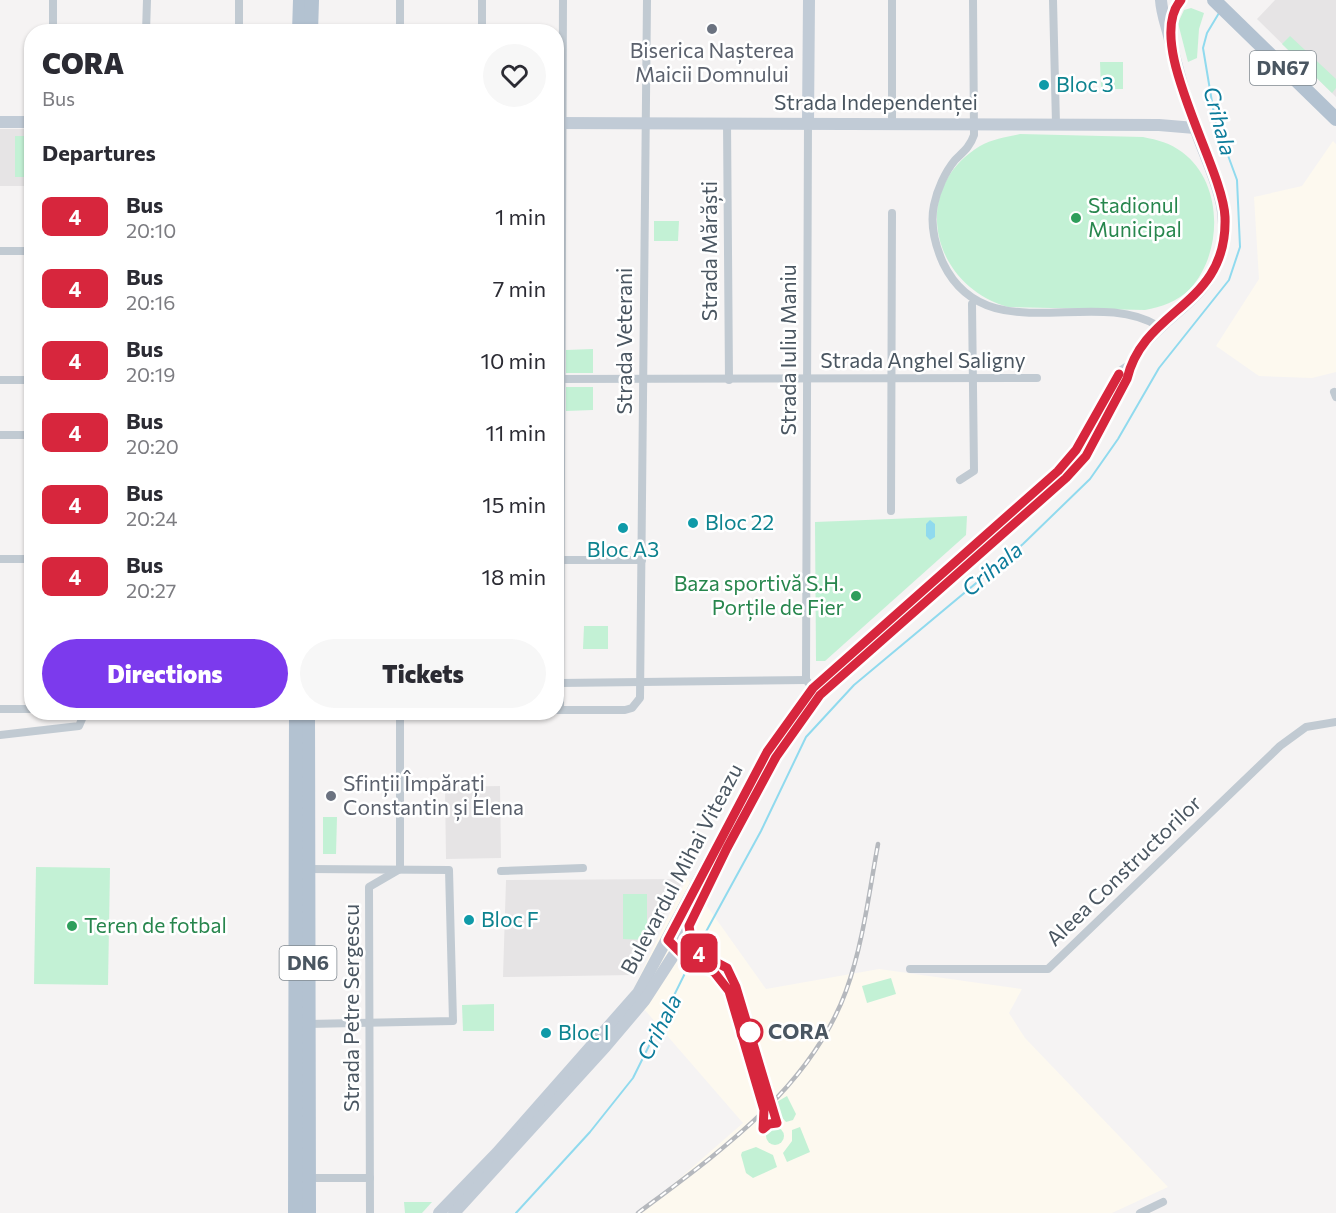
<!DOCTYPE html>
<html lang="en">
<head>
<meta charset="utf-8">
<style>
	:root { --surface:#fff; --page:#f7f7f7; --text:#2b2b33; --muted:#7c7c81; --accent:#7c3aed }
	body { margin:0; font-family:Commissioner,sans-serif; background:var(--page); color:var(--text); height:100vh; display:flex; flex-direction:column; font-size:22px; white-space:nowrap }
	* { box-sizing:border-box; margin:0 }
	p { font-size:20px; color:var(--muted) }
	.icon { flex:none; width:33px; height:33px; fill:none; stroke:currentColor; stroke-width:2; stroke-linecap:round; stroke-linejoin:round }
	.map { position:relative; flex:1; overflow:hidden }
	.panel { position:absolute; left:24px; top:24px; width:540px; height:696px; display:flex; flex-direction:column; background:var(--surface); border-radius:24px; box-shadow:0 2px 4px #0004 }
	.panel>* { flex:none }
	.badge { padding:0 12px; border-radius:9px; font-size:21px; line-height:39px }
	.map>.badge { position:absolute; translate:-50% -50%; box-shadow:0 0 0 3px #fff }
	h2 { padding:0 18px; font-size:22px; line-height:54px }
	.round { display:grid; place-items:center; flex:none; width:63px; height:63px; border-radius:32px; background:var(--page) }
	.overview { display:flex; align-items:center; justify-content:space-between; height:102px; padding:0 18px }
	h1 { font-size:28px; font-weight:800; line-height:45px }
	.cta { display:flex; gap:12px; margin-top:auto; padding:12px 18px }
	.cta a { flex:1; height:69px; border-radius:36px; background:var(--accent); color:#fff; font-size:24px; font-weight:800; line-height:69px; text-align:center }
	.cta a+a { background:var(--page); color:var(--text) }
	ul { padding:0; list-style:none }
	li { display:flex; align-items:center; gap:18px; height:72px; padding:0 18px }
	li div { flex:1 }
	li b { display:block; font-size:22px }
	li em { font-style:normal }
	li .badge { min-width:66px; font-weight:700; text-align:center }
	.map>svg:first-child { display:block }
	.commercial { fill:#fdf9ef }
	.education { fill:#e6e4e5 }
	.green { fill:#c3f1d5 }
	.water { fill:#90daee }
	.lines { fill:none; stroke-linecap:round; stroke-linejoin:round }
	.stream { stroke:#90daee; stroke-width:2 }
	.street { stroke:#c1cad2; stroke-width:8 }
	.secondary { stroke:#c1cbd6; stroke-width:12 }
	.primary { stroke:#b3c2d1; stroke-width:14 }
	.rail-casing { stroke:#b5b8bd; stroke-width:4.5 }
	.rail { stroke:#fff; stroke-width:2; stroke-dasharray:7; stroke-linecap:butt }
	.line-casing { stroke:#fff; stroke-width:14 }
	.line { stroke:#d7263d; stroke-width:9 }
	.worship-dot { fill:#6b7280; stroke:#fff; stroke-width:2 }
	.culture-dot { fill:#0f9aa8; stroke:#fff; stroke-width:2 }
	.leisure-dot { fill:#2e9e5b; stroke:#fff; stroke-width:2 }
	.stop-dot { fill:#fff; stroke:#d7263d; stroke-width:3 }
	.labels { text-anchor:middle; stroke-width:5; stroke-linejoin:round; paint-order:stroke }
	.shield { fill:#fff; stroke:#808990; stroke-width:1.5 }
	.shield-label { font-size:20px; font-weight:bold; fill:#4a5661 }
	.worship-label { font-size:21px; fill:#5b616d; stroke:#fff }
	.culture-label { font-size:21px; fill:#0d838f; stroke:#fff; text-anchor:start }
	.street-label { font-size:21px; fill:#4a5661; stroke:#fff }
	.leisure-label { font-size:21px; fill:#27864d; stroke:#fff; text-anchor:start }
	.stop-label { font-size:21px; font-weight:bold; fill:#4a5661; stroke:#fff; text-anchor:start }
	.water-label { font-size:22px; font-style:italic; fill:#0c7c9b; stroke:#fff }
</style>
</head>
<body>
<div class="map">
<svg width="1336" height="1213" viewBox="0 0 1336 1213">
	<rect width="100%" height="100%" fill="#f5f3f3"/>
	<g class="commercial">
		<path d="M1333 141 1336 144V372L1312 378 1259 376 1216 346 1259 279 1254 197 1302 186Z"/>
		<path d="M687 878 766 989 879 969 1022 989 1009 1013 1025 1038 1168 1187 1112 1213H640L743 1123 631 994Z"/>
	</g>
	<g class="education">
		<path d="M1275 0H1336V97L1257 19Z"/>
		<rect x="0" y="129" width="31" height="57"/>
		<path d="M500 786 501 858 446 859 445 787Z"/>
		<path d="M684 879 632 975 503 977 506 880Z"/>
	</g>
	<g class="green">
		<path d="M1191 8 1204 13 1199 29 1197 58 1188 62 1178 23 1184 10Z"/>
		<path d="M1290 36 1336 79V88L1332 93 1282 44Z"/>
		<path d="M1100 62H1123V89H1101Z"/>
		<path d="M1020 134 1143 137C1158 140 1170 143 1182 152 1224 183 1223 253 1190 289 1177 302 1161 307 1145 310L1008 307C931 285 909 189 980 146 992 139 1007 137 1020 134Z"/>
		<rect x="15" y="136" width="16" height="41"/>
		<path d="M654 221H679L678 241H654Z"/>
		<path d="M593 349V373H566V350Z"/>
		<path d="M566 387H593V410L566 411Z"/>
		<path d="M967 516 966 535 825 661H816L815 522Z"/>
		<path d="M584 626H608V649H583Z"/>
		<path d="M323 817H337L336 854H323Z"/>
		<path d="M36 867 110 868 108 985 34 984Z"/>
		<path d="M623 894H647V940L623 939Z"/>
		<path d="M891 978 896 994 867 1003 862 986Z"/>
		<path d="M494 1004V1031H463L462 1005Z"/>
		<path d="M787 1096 796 1114 793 1120 786 1122 778 1113 775 1103Z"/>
		<circle cx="775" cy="1136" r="9"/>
		<path d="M800 1127 810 1152 787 1162 783 1153 792 1141V1130Z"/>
		<path d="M756 1147 773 1155 777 1167 753 1178 746 1173 741 1155 742 1152Z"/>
		<path d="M404 1202H432L422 1213H405Z"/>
	</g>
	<path class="water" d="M930 520 935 524V537L930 540 926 536V524Z"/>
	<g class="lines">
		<path class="stream" d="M516 1213 590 1132 633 1078 702 939 761 831 806 737 854 685 1023 544 1090 479 1118 439 1159 368 1229 280 1240 247 1237 180 1215 120 1203 48 1207 33 1219 13"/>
		<g class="street">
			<path d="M973 0 974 135C970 147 963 152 955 160 945 172 937 190 934 205 930 224 935 245 943 263 986 352 1093 286 1158 326"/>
			<path d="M1053 0 1056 124"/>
			<path d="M53 32V0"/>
			<path d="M146 32 147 0"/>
			<path d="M239 32V0"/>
			<path d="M400 32V0"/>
			<path d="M482 32V0"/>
			<path d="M727 122 729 380"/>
			<path d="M808 122 806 680 816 691"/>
			<path d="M892 123V0"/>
			<path d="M0 251H32"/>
			<path d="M557 379 1037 378"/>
			<path d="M0 380H32"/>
			<path d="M1334 392 1336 397"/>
			<path d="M0 435H32"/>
			<path d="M960 480 974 471 972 304"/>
			<path d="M891 511 892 213"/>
			<path d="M0 559H32"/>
			<path d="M557 560H642"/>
			<path d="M560 683 806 680"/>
			<path d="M0 709H32"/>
			<path d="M556 710H625L632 708 640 698 647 0"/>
			<path d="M560 710 563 0"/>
			<path d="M0 735 79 726 85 712"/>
			<path d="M501 871 583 868"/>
			<path d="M910 969H1048L1280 746 1306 727 1336 722"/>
			<path d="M308 1024 453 1021 449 870 308 869"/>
			<path d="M309 1178H370"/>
			<path d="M370 1213 369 887 400 869V712"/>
			<path d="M1140 1213 1163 1202"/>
		</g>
		<g class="secondary">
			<path d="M1169 34 1172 15 1181 0"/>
			<path d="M0 122H32"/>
			<path d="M808 122 809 0"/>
			<path d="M556 123 1159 125 1195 128"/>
			<path d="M439 1213 497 1153 638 993 767 752 813 688 1058 471 1076 450 1119 374 1131 366"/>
			<path d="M454 1213 606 1046 644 1001 677 950 753 797 776 757 820 695 1066 478 1086 456 1127 379C1140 323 1203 309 1219 258 1235 210 1210 172 1195 127 1185 99 1178 69 1170 40 1167 26 1162 15 1161 0"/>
		</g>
		<g class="primary">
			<path d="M1214 0 1336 119"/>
			<path d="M299 32 300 0"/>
			<path d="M311 32 312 0"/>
			<path d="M308 712 309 1213"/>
			<path d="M295 1213 296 712"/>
		</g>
		<g class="rail-casing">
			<path id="rail" d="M638 1213C718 1153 810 1089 846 991 863 944 869 893 878 844"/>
		</g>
		<use href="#rail" class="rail"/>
	</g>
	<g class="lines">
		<g class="line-casing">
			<path id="line" d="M1119 374 1076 450 1058 471 813 688 767 752 668 940 688 960 714 972 729 991 764 1110 763 1129 769 1124 777 1123 736 987 727 968 693 950 689 926 727 848 776 757 820 695 1066 478 1086 456 1127 379C1144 307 1228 307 1225 217 1223 166 1143 43 1181 0"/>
		</g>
		<use href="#line" class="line"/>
	</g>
	<g class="worship-dot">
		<circle cx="712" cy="29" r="6"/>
		<circle cx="331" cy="796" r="6"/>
	</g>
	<g class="culture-dot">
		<circle cx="1044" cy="85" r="6"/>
		<circle cx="693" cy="523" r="6"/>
		<circle cx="623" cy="528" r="6"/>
		<circle cx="469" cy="920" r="6"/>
		<circle cx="546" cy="1033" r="6"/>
	</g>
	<g class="leisure-dot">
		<circle cx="1076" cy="218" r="6"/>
		<circle cx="856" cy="596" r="6"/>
		<circle cx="72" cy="926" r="6"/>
	</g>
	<circle class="stop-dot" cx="750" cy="1032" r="12"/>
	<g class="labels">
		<g class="shield">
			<rect x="1250" y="51" width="66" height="34" rx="4.5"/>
			<rect x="279.5" y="946" width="57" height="34" rx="4.5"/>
		</g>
		<g class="shield-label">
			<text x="1283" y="75">DN67</text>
			<text x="308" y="970">DN6</text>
		</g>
		<g class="worship-label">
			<text x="712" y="58">Biserica Nașterea<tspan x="712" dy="24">Maicii Domnului</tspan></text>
			<text x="343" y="791" text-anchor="start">Sfinții Împărați<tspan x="343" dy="24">Constantin și Elena</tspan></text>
		</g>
		<g class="culture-label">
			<text x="1056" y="92">Bloc 3</text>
			<text x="705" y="530">Bloc 22</text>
			<text x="623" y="557" text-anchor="middle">Bloc A3</text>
			<text x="481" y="927">Bloc F</text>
			<text x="558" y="1040">Bloc I</text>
		</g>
		<g class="street-label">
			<text x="876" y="110">Strada Independenței</text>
			<text transform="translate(710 251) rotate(-90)" y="7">Strada Mărăști</text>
			<text transform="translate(625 341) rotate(-90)" y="7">Strada Veterani</text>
			<text transform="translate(789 350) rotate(-90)" y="7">Strada Iuliu Maniu</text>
			<text x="923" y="368">Strada Anghel Saligny</text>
			<text transform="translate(682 869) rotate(-62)" y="7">Bulevardul Mihai Viteazu</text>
			<text transform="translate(1124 871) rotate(-44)" y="7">Aleea Constructorilor</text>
			<text transform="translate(352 1008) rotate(-90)" y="7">Strada Petre Sergescu</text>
		</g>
		<g class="leisure-label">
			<text x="1088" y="213">Stadionul<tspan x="1088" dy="24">Municipal</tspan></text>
			<text x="844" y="591" text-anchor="end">Baza sportivă S.H.<tspan x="844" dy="24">Porțile de Fier</tspan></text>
			<text x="84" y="933">Teren de fotbal</text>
		</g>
		<g class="stop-label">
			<text x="768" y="1039">CORA</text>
		</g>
		<g class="water-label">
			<text transform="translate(1220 121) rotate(75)" y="8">Crihala</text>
			<text transform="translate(992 569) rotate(-40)" y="8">Crihala</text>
			<text transform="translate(659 1027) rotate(-63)" y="8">Crihala</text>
		</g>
	</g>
</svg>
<b class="badge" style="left:699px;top:953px;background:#d7263d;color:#fff">4</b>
<section class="panel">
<div class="overview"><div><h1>CORA</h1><p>Bus</p></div><a class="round"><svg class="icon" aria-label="heart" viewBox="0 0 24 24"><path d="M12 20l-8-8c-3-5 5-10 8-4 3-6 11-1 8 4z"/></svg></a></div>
<h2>Departures</h2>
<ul>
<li><span class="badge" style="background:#d7263d;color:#fff">4</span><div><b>Bus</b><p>20:10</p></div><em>1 min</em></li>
<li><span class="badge" style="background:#d7263d;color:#fff">4</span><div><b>Bus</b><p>20:16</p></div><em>7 min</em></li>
<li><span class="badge" style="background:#d7263d;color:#fff">4</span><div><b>Bus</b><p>20:19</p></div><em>10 min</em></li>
<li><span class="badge" style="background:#d7263d;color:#fff">4</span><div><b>Bus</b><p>20:20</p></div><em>11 min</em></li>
<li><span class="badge" style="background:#d7263d;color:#fff">4</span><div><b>Bus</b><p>20:24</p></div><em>15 min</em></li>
<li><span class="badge" style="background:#d7263d;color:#fff">4</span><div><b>Bus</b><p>20:27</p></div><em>18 min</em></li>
</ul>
<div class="cta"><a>Directions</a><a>Tickets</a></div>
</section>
</div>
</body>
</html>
